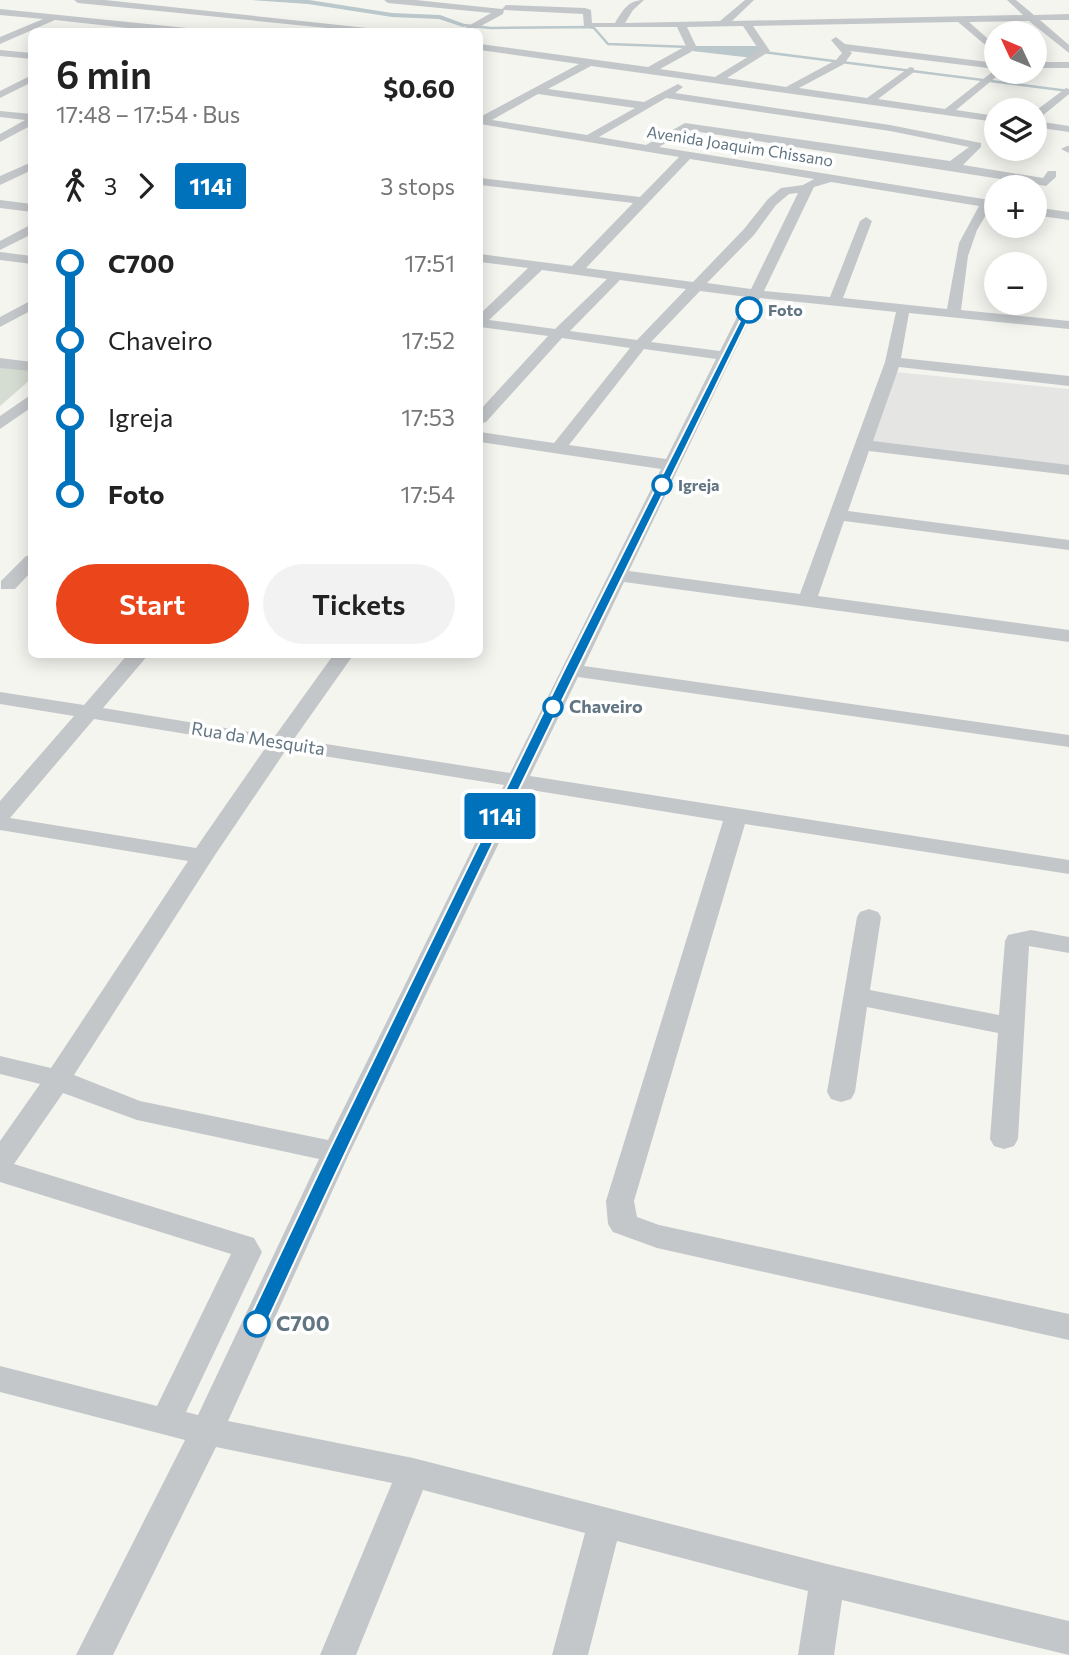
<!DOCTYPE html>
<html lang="en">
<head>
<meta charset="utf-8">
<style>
	:root { --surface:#fff; --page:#f2f2f2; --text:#222; --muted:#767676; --accent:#ea451b }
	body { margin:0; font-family:Commissioner,sans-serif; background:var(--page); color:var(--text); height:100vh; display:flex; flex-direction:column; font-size:26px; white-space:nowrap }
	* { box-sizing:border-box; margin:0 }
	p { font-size:23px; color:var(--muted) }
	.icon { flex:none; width:38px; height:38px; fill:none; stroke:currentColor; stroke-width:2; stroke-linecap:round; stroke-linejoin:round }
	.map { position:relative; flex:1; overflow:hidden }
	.side { position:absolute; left:28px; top:28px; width:455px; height:630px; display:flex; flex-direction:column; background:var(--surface); border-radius:10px; box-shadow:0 4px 18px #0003 }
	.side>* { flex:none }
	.badge { padding:0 14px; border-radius:5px; font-size:24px; line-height:46px }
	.needle { width:46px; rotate:314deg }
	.tools { position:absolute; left:984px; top:21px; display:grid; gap:14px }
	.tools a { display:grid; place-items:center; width:63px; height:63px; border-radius:50%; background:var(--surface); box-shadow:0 4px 18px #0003; font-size:35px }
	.map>.badge { position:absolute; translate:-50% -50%; box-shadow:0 0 0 4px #fff }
	.legs { display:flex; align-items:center; gap:10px; height:77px; padding:0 28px; font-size:23px }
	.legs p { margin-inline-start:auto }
	.summary { display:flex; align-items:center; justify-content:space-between; height:119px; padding:0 28px }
	h1 { font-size:38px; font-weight:600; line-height:52px }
	.primary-button { display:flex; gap:14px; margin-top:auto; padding:14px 28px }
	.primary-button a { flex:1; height:80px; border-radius:42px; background:var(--accent); color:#fff; font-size:28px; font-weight:600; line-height:80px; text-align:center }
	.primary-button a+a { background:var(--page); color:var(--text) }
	ul { padding:0 28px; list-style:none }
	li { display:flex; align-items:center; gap:24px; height:77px; font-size:26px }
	li i { display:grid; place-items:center; width:10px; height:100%; margin:0 9px; background:currentColor }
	li i::after { content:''; width:18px; height:18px; margin:-9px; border:5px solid; border-radius:50%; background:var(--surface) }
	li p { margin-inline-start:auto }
	li:first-child i { background:linear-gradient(#0000 50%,currentColor 0) }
	li:last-child i { background:linear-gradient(currentColor 50%,#0000 0) }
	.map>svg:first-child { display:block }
	.built { fill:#e5e6e4 }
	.green { fill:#d5dcd1 }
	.water { fill:#bac7cb }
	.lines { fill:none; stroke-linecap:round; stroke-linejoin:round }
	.stream { stroke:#bac7cb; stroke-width:2.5 }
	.canal { fill:#bac7cb; fill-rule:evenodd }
	.minor { fill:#c4c7ca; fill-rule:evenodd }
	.line-1 { fill:#0072bc; stroke:#fff; stroke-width:2 }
	.stop-1-dot { fill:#fff; stroke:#0072bc; stroke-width:3.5 }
	.labels { text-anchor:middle; stroke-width:7; stroke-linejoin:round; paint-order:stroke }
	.far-street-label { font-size:16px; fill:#627583; stroke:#fff }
	.far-stop-label { font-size:16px; font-weight:bold; fill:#627583; stroke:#fff; text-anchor:start }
	.stop-label { font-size:18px; font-weight:bold; fill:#627583; stroke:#fff; text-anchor:start }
	.street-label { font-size:18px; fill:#627583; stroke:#fff }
	.near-stop-label { font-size:21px; font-weight:bold; fill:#627583; stroke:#fff; text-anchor:start }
</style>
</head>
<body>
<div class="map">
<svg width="1069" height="1655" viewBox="0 0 1069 1655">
	<rect width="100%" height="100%" fill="#f5f5f0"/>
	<path class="built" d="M895 372 1069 389V466L868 441Z"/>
	<path class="green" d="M0 366 32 370 31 379 0 406Z"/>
	<path class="water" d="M695 46H760L763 51 753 58 692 51Z"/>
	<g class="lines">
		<g class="stream">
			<path d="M463 25 491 28 589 27 594 28 608 44 690 47"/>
			<path d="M763 52 1069 91"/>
		</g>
		<path class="canal" d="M251 0H309L392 13 440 15 467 25 463 27 439 19 392 17 308 4Z"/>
		<g class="minor">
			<path d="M74 0H105L405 32H367L78 3Z"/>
			<path d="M384 0H416L502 9 506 5 585 8 591 10 592 23H615C623 10 628 0 644 0L633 10 625 23 720 21 745 0H754L732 21 1023 15 1007 0H1016L1034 15 1069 14V20H1040L1069 45V53L1029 21 969 22 996 46V54L958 22 753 26 770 51 727 78 786 87 836 60 842 53 831 40 836 37 845 44 996 63V69L850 51 852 53 844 64 799 88 867 98 910 67 914 68V72L878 99 945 109 996 69V72H1002L956 110 996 116V122L591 66 548 89 644 102 678 84 683 87 675 93 890 125 981 143V147L963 165 1043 178 1048 171H1056V177L1046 186 687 130 659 147 996 201V209L990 208 977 230 968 256 961 310 1069 321V329L909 313 901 358 1069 376V386L899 367 873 441 1069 465V475L869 451 848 511 1069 540V550L844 521 818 596 1069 630V642L624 582 584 666 1069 735V747L578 677 530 776 1069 860V874L745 824 634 1201 637 1217 659 1225 1069 1314V1340L657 1248 613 1232 608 1224 606 1201 723 821 525 789 350 1152 228 1421 413 1458 827 1564 1069 1621V1655L842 1600 834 1655H798L808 1591 617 1541 588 1655H552L585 1533 423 1490 356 1655H320L392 1483 216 1447 113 1655H76L185 1440 0 1392V1366L157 1406 231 1254 0 1182V1141L40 1084 0 1074V1056L51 1068 188 861 0 830V801L74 716 0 704V692L84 705 128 654H149L103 708 275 736 334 654H354L294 739 510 773 661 469 480 442V432L554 443 630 348 562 338 486 422 480 424V410L548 336 480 327V314L528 268 480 262V254L572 266 633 203 480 185V178L640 197 679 157 480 124V117L579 64 480 50V44L648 67 686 46 677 27H584L583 14 504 10 503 14 470 32H458L491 13 388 3ZM743 26 759 50 715 77 660 69 691 52 696 46 687 27ZM538 94 635 108 587 135 492 120ZM666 98 890 131 969 147 950 161 685 123 646 145 599 137ZM690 159 814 179 803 185 781 188 768 199 744 229 693 282 586 268ZM831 182 979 206 959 243 947 309 843 298 872 221 866 217 860 221 830 297 764 291 812 191 814 187ZM798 193 751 289 707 283 754 235 776 205 789 194ZM542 270 607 279 555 329 489 320ZM620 280 686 289 637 340 570 331ZM700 291 747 297 720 351 651 342ZM760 298 896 312 885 362 800 594 629 571ZM644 349 716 359 666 459 569 445ZM94 719 266 747 196 848 10 818ZM286 750 504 785 328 1140 140 1101 74 1075 215 855ZM63 1093 137 1120 319 1159 198 1415 186 1412 262 1252 254 1238 14 1164Z"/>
			<path d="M0 9 197 29 201 32H164L55 20 0 44V37L43 19 0 15Z"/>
			<path d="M0 50 32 53V59L0 56Z"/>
			<rect x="1034" y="62" width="35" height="6"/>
			<path d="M32 75V82L0 98V91Z"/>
			<path d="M1066 88 1069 89V94L1036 121 1069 126V132L1034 127V112Z"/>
			<path d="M0 111 32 114V125L0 142V134L25 120 0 117Z"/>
			<path d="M1067 146H1069V153L1061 149Z"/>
			<path d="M32 162V170L0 185V176Z"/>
			<path d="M0 200 32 204V212L0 208Z"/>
			<path d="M1034 207 1069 212V220L1034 215Z"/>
			<path d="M32 224V234L0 250V241Z"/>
			<path d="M0 252 32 256V264L0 260Z"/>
			<path d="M32 300V310L0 327V317Z"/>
			<path d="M0 358 32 362V371L0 368Z"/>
			<path d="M32 394V407L0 429V416Z"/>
			<path d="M32 555V571L15 589H1V581L26 556Z"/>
			<path d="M869 909 878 912 881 917 870 990 999 1015 1005 941 1008 935 1031 930 1069 937V953L1029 946 1018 1139 1014 1146 1004 1149 994 1146 990 1139 998 1033 867 1007 855 1092 851 1099 841 1102 831 1099 827 1092 857 917 860 912Z"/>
		</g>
	</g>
	<path class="line-1" d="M746 309 753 310C588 647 422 984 266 1324L263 1330 257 1332 250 1330 247 1324 328 1153 564 670Z"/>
	<g class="stop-1-dot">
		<circle cx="749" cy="310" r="12"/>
		<circle cx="662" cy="485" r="9"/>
		<circle cx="553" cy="707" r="9"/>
		<circle cx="257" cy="1324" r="12"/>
	</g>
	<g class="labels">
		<g class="far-street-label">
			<text transform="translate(740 146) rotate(9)" y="6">Avenida Joaquim Chissano</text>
		</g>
		<g class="far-stop-label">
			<text x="768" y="316">Foto</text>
			<text x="678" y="491">Igreja</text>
		</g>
		<g class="stop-label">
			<text x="569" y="713">Chaveiro</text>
		</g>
		<g class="street-label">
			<text transform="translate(258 739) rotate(9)" y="6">Rua da Mesquita</text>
		</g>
		<g class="near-stop-label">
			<text x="276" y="1331">C700</text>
		</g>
	</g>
</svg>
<div class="tools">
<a><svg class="needle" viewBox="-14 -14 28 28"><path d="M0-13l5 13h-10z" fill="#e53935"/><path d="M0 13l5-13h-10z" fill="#767676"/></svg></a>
<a><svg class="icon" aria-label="layers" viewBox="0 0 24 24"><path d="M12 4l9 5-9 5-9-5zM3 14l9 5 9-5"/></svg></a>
<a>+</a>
<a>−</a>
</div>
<b class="badge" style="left:500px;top:816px;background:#0072bc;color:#fff">114i</b>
<section class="side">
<div class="summary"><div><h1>6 min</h1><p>17:48 – 17:54 · Bus</p></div><b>$0.60</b></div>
<div class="legs"><svg class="icon" aria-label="walk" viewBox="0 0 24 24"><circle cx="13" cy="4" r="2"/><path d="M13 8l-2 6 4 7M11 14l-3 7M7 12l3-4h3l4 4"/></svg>3<svg class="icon" aria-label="forward" viewBox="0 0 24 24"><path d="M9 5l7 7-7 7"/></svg><b class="badge" style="background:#0072bc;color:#fff">114i</b><p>3 stops</p></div>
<ul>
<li><i style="color:#0072bc"></i><b>C700</b><p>17:51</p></li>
<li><i style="color:#0072bc"></i><span>Chaveiro</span><p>17:52</p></li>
<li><i style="color:#0072bc"></i><span>Igreja</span><p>17:53</p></li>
<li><i style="color:#0072bc"></i><b>Foto</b><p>17:54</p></li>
</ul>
<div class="primary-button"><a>Start</a><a>Tickets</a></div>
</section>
</div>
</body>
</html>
